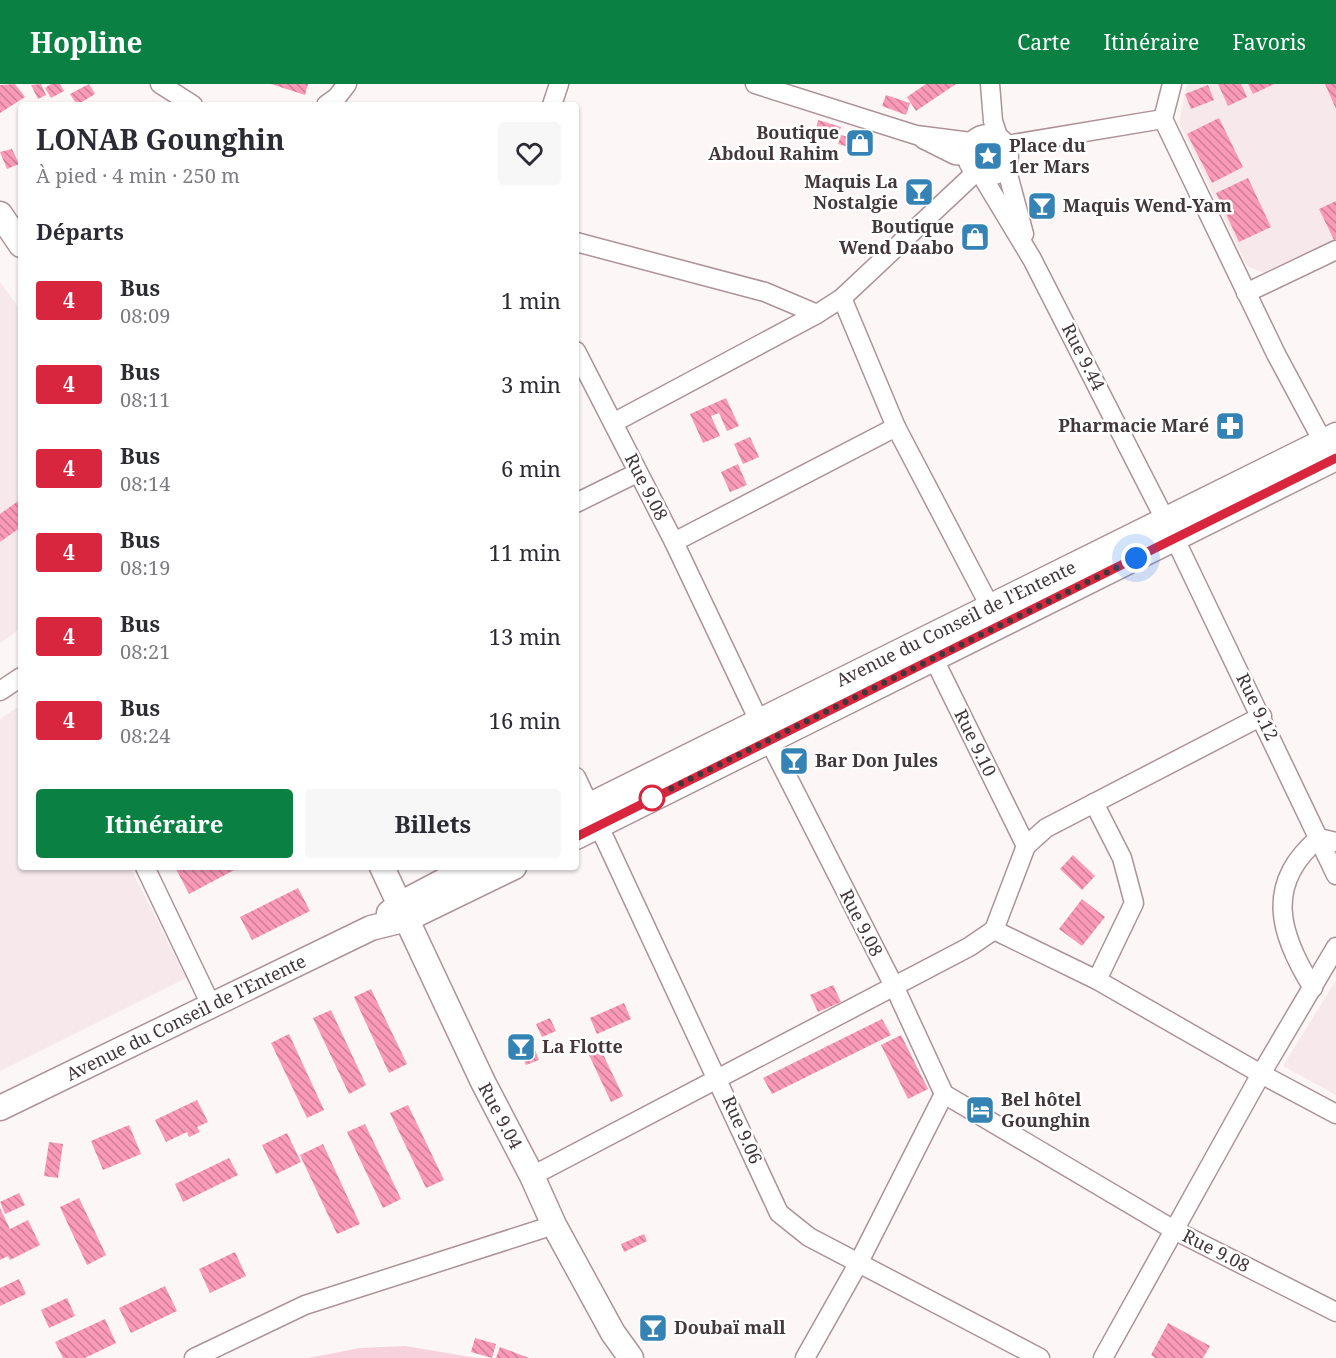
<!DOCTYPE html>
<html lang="fr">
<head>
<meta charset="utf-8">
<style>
	:root { --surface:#fff; --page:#f7f7f7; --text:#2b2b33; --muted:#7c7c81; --accent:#0b8043 }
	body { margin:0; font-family:"Noto Serif",serif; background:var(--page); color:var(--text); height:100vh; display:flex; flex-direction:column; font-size:22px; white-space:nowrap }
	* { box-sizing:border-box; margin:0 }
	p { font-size:20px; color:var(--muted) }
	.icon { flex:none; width:33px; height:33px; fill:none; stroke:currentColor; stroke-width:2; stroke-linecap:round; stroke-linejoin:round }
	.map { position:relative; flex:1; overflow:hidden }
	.details { position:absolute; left:18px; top:18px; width:561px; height:768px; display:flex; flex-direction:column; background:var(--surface); border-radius:6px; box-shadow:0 2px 4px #0004 }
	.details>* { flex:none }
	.badge { padding:0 12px; border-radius:4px; font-size:21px; line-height:39px }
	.you { position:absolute; width:30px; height:30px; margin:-15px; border:4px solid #fff; border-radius:50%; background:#1a73e8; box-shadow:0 0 0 9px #1a73e833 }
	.map>.badge { position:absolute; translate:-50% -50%; box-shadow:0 0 0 3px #fff }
	h2 { padding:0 18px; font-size:22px; line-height:54px }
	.round { display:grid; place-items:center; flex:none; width:63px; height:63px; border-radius:6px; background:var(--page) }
	.summary { display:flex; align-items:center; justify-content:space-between; height:102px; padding:0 18px }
	h1 { font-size:28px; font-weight:700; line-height:45px }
	.cta { display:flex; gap:12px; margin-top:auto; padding:12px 18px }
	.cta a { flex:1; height:69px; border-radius:6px; background:var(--accent); color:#fff; font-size:24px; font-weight:700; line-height:69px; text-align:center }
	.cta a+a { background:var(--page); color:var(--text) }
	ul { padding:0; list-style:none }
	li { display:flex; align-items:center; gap:18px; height:84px; padding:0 18px }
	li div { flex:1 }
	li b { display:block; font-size:22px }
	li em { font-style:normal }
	li .badge { min-width:66px; font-weight:700; text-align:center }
	header { display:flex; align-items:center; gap:36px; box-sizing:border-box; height:84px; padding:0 30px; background:var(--accent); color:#fff }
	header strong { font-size:28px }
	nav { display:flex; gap:33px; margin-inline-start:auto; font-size:21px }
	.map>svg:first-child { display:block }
	.built { fill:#f6e8eb }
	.grass { fill:#f7d2dc }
	.building { fill:url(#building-back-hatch) }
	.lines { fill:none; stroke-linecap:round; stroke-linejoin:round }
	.street-casing { stroke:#ac9399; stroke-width:21 }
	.secondary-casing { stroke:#ac9399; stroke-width:27 }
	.street { stroke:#fff; stroke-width:18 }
	.secondary { stroke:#fff; stroke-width:24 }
	.line-casing { stroke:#fff; stroke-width:14 }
	.line { stroke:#d7263d; stroke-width:9 }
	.walk { stroke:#42373a; stroke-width:6; stroke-dasharray:0 10.8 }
	.stop-dot { fill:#fff; stroke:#d7263d; stroke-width:3 }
	.labels { text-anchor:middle; stroke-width:5; stroke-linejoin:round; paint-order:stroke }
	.poi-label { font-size:18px; font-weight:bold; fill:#42373a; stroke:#fff; text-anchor:start }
	.street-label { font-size:18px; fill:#42373a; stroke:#fff }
</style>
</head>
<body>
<header>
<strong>Hopline</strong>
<nav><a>Carte</a><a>Itinéraire</a><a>Favoris</a></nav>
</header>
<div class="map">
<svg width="1336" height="1274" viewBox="0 0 1336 1274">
	<defs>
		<pattern id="building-back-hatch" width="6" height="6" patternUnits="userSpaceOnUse" patternTransform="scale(1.5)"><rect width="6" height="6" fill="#fb9ab8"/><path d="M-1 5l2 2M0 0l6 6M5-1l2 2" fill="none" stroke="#cd7e97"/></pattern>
	</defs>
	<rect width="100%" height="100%" fill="#fcf6f7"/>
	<g class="built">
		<path d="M1187 0H1336V155L1267 190 1247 182 1179 39Z"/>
		<path d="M0 198 21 227V544L0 559Z"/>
		<path d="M21 621V783H130L186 894 0 987V635Z"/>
		<path d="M1336 896V1011L1283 982Z"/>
	</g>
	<path class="grass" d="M405 1262 477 1274H308L360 1264Z"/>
	<g class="building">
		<path d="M15 0 25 13 0 29V1Z"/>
		<path d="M41 0 46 11 38 15 31 1Z"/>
		<path d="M51 0H60L64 7 51 14 45 4Z"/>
		<path d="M89 0 95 10 77 21 70 10Z"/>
		<path d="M271 0H308L305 11Z"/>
		<path d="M926 0H956L916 27 907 13Z"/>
		<path d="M1218 0H1241L1247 13 1228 22Z"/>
		<path d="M1248 0H1274L1253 10Z"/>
		<path d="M1325 0H1336V25Z"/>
		<path d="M1208 1 1214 16 1191 25 1185 10Z"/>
		<path d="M886 11 910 19 906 31 882 22Z"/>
		<path d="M1219 34 1243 83 1212 99 1187 50Z"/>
		<path d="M818 36 841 43 837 56 815 50Z"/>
		<path d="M841 51 852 54 849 63 838 60Z"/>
		<path d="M12 65 19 80 7 85 0 68Z"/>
		<path d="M1248 94 1271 143 1239 158 1216 109Z"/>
		<path d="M916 102 921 114 911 119 906 107Z"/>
		<path d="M1336 117V155L1334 156 1319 125Z"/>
		<path d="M726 314 739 342 727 347 719 329 711 332 720 352 703 359 690 330Z"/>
		<path d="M750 353 759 373 743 380 734 360Z"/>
		<path d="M738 380 747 401 730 408 721 388Z"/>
		<path d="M21 415V443L0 458V430Z"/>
		<path d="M1073 771 1095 792 1082 806 1060 785Z"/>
		<path d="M175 783H240L189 810Z"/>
		<path d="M298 804 310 827 252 856 240 833Z"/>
		<path d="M1082 815 1105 833 1082 862 1059 845Z"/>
		<path d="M833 901 841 918 818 928 810 911Z"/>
		<path d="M371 905 407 980 389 989 354 913Z"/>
		<path d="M624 919 631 935 597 950 590 934Z"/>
		<path d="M331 926 366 1001 349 1010 313 934Z"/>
		<path d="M550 934 556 947 542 953 536 940Z"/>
		<path d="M882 935 891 951 772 1010 763 994Z"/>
		<path d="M289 950 324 1026 307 1034 271 959Z"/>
		<path d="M901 951 928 1005 908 1015 881 961Z"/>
		<path d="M533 961 539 976 526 981 520 967Z"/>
		<path d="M601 966 623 1012 611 1018 589 971Z"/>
		<path d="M197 1016 208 1038 197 1043 200 1048 189 1053 187 1048 166 1058 155 1036Z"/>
		<path d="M408 1021 444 1096 426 1104 390 1029Z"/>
		<path d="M365 1040 401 1115 383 1124 347 1048Z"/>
		<path d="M129 1041 141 1070 103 1086 91 1057Z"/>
		<path d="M287 1049 301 1078 276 1090 262 1061Z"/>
		<path d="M49 1058 63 1060 58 1094 44 1092Z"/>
		<path d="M323 1060 360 1140 337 1150 300 1071Z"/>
		<path d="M229 1074 238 1091 183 1118 175 1100Z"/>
		<path d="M19 1109 25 1121 5 1130 0 1118Z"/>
		<path d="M79 1114 106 1171 87 1181 60 1123Z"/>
		<path d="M0 1124 10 1145 28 1136 40 1161 10 1176 8 1172 0 1176Z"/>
		<path d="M644 1150 647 1157 624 1168 621 1160Z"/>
		<path d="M235 1168 246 1192 210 1209 199 1185Z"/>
		<path d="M19 1195 26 1210 0 1222V1204Z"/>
		<path d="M165 1202 177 1227 131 1249 119 1224Z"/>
		<path d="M67 1214 75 1232 49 1244 41 1226Z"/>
		<path d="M105 1235 116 1259 85 1274H63L55 1258Z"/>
		<path d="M1168 1239 1210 1262 1203 1274H1155L1151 1271Z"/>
		<path d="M475 1254 496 1260 492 1274 471 1268Z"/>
		<path d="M500 1263 529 1274H496Z"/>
	</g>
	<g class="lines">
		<g class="street-casing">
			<g id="street">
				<path d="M160 0 193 21"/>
				<path d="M755 0 916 51 971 58"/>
				<path d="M990 0 993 37 998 52"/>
				<path d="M1172 0 1163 35 1276 270 1328 367"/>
				<path d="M326 21 337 13 347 0"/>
				<path d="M552 21 559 0"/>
				<circle cx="988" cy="71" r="21"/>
				<path d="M923 55 955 71 966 72"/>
				<path d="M1007 61 1163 35"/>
				<path d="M1006 83 1024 150"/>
				<path d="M982 92 1032 175 1175 455 1336 791"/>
				<path d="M576 158 765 208 817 230"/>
				<path d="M1246 209 1336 166"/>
				<path d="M842 214 896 343 995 532"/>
				<path d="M576 267 674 458 759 637 895 904 944 1010 1174 1146 1336 1228"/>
				<path d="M613 339 817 230 842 214 975 89"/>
				<path d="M576 419 637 389"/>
				<path d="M674 458 896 343"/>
				<path d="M929 565 1026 762"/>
				<path d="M0 607 21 593"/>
				<path d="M576 693 779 1129 809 1153 1040 1274"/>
				<path d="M1094 719 1122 774 1134 819 1097 896"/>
				<path d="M145 783 211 921"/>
				<path d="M994 846 1097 896 1261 990 1336 1030"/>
				<path d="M1313 904C1279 850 1264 800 1319 754L1336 758"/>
				<path d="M532 1092 969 863 994 846 1026 762 1046 744 1262 632"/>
				<path d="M194 1274 305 1221 554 1141"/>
				<path d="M805 1274 858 1180 944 1010"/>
				<path d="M1103 1274 1261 990 1336 863"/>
			</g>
		</g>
		<g class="secondary-casing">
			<g id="secondary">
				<path d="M0 130 21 161"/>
				<path d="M576 728 1336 351"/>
				<path d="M576 753 1336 374"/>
				<path d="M382 783 483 998 532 1092 554 1141 613 1249 631 1274"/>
				<path d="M389 829 400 820 470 783"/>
				<path d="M0 1024 371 844 407 835 514 783"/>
			</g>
		</g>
		<use href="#street" class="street"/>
		<use href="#secondary" class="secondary"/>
	</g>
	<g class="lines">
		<g class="line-casing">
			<path id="line" d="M576 753 1336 374"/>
		</g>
		<use href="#line" class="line"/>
		<path class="walk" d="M652 714 1136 474"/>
	</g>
	<defs>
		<g id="shop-square" transform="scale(1.5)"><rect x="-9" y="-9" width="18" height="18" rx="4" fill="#3583b5" stroke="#fff"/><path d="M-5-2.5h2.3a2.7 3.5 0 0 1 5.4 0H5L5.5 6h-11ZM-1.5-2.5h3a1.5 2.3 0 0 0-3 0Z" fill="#fff"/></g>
		<g id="sight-square" transform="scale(1.5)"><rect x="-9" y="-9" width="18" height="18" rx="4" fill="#3583b5" stroke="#fff"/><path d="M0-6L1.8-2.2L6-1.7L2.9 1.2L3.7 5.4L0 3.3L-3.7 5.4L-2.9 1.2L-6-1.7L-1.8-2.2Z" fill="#fff"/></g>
		<g id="bar-square" transform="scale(1.5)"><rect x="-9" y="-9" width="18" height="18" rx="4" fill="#3583b5" stroke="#fff"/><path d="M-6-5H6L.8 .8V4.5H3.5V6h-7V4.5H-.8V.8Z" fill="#fff"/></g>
		<g id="pharmacy-square" transform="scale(1.5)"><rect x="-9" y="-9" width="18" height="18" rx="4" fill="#3583b5" stroke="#fff"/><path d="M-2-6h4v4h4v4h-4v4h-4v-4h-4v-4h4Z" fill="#fff"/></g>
		<g id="hotel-square" transform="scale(1.5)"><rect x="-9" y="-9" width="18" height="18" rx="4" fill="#3583b5" stroke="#fff"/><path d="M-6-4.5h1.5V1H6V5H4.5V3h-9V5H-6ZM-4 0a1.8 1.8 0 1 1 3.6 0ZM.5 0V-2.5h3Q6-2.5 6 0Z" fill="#fff"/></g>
	</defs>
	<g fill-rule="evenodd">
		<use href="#shop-square" x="860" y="59"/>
		<use href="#sight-square" x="988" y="72"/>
		<use href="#bar-square" x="919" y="108"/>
		<use href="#bar-square" x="1042" y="122"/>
		<use href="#shop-square" x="975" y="153"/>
		<use href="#pharmacy-square" x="1230" y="342"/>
		<use href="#bar-square" x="794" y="677"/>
		<use href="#bar-square" x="521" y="963"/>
		<use href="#hotel-square" x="980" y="1026"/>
		<use href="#bar-square" x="653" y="1244"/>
	</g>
	<circle class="stop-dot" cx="652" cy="714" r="12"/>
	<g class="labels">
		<g class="poi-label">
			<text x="839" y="55" text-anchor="end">Boutique<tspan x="839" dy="21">Abdoul Rahim</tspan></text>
			<text x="1009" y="68">Place du<tspan x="1009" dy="21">1er Mars</tspan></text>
			<text x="898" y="104" text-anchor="end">Maquis La<tspan x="898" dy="21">Nostalgie</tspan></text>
			<text x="1063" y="128">Maquis Wend-Yam</text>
			<text x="954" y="149" text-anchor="end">Boutique<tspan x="954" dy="21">Wend Daabo</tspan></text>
			<text x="1209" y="348" text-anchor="end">Pharmacie Maré</text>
			<text x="815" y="683">Bar Don Jules</text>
			<text x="542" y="969">La Flotte</text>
			<text x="1001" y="1022">Bel hôtel<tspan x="1001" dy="21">Gounghin</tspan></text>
			<text x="674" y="1250">Doubaï mall</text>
		</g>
		<g class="street-label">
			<text transform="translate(1083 273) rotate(63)" y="6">Rue 9.44</text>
			<text transform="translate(646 403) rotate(63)" y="6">Rue 9.08</text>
			<text transform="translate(956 540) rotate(-26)" y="6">Avenue du Conseil de l'Entente</text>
			<text transform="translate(1257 623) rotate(64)" y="6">Rue 9.12</text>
			<text transform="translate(975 659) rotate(64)" y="6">Rue 9.10</text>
			<text transform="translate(861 839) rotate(63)" y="6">Rue 9.08</text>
			<text transform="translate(186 934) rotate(-26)" y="6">Avenue du Conseil de l'Entente</text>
			<text transform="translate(500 1032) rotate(62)" y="6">Rue 9.04</text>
			<text transform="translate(742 1046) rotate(66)" y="6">Rue 9.06</text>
			<text transform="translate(1216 1167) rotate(27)" y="6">Rue 9.08</text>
		</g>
	</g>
</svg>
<div class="you" style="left:1136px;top:474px"></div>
<section class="details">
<div class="summary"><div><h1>LONAB Gounghin</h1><p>À pied · 4 min · 250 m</p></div><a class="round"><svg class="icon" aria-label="heart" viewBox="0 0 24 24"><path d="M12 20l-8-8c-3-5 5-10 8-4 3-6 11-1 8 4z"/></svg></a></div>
<h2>Départs</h2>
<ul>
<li><span class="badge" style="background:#d7263d;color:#fff">4</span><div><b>Bus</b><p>08:09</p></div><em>1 min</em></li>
<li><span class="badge" style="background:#d7263d;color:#fff">4</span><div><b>Bus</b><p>08:11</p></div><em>3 min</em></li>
<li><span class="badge" style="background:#d7263d;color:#fff">4</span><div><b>Bus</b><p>08:14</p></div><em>6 min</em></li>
<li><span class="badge" style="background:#d7263d;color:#fff">4</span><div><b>Bus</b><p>08:19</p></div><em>11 min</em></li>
<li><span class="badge" style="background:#d7263d;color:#fff">4</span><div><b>Bus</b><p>08:21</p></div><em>13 min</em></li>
<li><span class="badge" style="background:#d7263d;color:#fff">4</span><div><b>Bus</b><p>08:24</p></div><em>16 min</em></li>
</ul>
<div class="cta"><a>Itinéraire</a><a>Billets</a></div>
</section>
</div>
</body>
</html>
